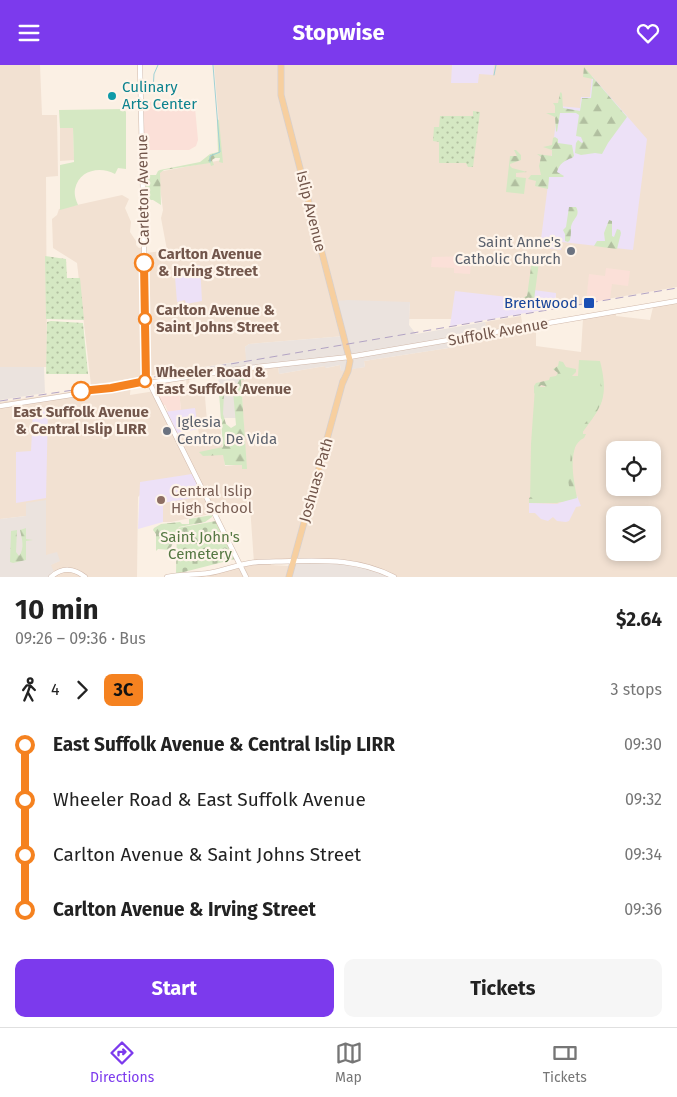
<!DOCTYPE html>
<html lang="en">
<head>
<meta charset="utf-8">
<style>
	:root { --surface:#fff; --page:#f6f6f6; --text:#222; --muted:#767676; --line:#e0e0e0; --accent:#7c3aed }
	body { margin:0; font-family:"Fira Sans",sans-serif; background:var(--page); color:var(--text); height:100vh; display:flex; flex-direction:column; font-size:19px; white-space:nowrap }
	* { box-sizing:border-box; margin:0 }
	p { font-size:16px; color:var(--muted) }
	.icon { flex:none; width:28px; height:28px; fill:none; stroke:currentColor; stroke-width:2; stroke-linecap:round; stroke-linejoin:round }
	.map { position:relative; height:512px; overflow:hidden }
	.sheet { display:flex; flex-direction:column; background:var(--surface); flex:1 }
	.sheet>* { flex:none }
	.badge { padding:0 10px; border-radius:8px; font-size:18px; line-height:32px }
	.buttons { position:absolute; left:606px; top:376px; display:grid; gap:10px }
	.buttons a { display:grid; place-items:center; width:55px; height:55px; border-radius:10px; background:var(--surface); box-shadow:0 2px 8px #0003; font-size:25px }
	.map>.badge { position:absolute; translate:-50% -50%; box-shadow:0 0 0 2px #fff }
	.legs { display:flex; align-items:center; gap:8px; height:55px; padding:0 15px; font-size:16px }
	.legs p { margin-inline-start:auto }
	.head { display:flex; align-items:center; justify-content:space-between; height:85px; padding:0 15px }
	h1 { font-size:28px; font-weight:700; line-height:38px }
	.button { display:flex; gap:10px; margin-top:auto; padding:10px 15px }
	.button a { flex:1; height:58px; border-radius:10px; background:var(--accent); color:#fff; font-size:20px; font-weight:700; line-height:58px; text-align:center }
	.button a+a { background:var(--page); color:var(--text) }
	ul { padding:0 15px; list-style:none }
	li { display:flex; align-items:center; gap:18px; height:55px; font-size:19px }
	li i { display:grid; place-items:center; width:8px; height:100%; margin:0 6px; background:currentColor }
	li i::after { content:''; width:12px; height:12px; margin:-6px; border:4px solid; border-radius:50%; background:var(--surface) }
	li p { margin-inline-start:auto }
	li:first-child i { background:linear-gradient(#0000 50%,currentColor 0) }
	li:last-child i { background:linear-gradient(currentColor 50%,#0000 0) }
	header { display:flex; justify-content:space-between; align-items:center; height:65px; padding:0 15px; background:var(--accent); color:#fff; font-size:22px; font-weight:700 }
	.tabs { display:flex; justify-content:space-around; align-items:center; height:70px; border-top:1px solid var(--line); background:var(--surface); font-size:14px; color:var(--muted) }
	.tabs a { display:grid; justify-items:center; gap:2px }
	.tabs .active { color:var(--accent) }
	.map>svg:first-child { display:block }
	.residential { fill:#f2e1d2; fill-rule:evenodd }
	.commercial { fill:#fbe0d8 }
	.industrial { fill:#ebe3de }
	.education { fill:#ede1f7 }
	.grass { fill:#d5e8c3 }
	.forest { fill:url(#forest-firs) }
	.cemetery { fill:url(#cemetery-stones) }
	.park { fill:url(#park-dots) }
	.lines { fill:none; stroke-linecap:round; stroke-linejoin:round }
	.stream { stroke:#a0d1d5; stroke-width:1 }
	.secondary-casing { stroke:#d1b9ab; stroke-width:5.5 }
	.primary-casing { stroke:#d8d0cd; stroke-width:7 }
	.secondary { stroke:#fff; stroke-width:4.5 }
	.primary { stroke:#f7cf9f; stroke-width:5.5 }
	.rail { stroke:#b2a3c4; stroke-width:1; stroke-dasharray:8 5; stroke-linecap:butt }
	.line-1-casing { stroke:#fff; stroke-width:11 }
	.line-1 { stroke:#f58220; stroke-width:8 }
	.culture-dot { fill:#0f9aa8; stroke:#fef4ea; stroke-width:2 }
	.worship-dot { fill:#6b7280; stroke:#fef4ea; stroke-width:2 }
	.stop-1-dot { fill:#fff; stroke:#f58220; stroke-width:2.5 }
	.transit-dot { fill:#1a4fb4; stroke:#fef4ea; stroke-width:2 }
	.education-dot { fill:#8d6e63; stroke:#fef4ea; stroke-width:2 }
	.labels { text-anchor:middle; stroke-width:4.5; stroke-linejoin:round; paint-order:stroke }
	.culture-label { font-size:15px; fill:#0d838f; stroke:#fef4ea; text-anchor:start }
	.street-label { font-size:15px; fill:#72564b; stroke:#fef4ea }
	.worship-label { font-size:15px; fill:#5b616d; stroke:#fef4ea; text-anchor:end }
	.stop-label { font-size:15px; font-weight:bold; fill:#72564b; stroke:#fef4ea; text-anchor:start }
	.transit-label { font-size:15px; fill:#164399; stroke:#fef4ea; text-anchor:end }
	.education-label { font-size:15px; fill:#785e54; stroke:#fef4ea; text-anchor:start }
	.park-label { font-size:15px; fill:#567843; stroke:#fef4ea }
</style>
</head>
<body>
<header><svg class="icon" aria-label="menu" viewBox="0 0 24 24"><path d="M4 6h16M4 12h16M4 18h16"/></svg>Stopwise<svg class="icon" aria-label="heart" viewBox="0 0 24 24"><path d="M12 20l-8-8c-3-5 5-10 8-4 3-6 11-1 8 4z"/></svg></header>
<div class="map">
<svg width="677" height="512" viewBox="0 0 677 512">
	<defs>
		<pattern id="forest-firs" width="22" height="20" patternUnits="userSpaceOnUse" patternTransform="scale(1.25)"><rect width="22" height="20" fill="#d5e8c3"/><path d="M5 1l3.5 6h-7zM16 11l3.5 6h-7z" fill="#b1bfa0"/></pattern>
		<pattern id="cemetery-stones" width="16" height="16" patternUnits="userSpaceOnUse" patternTransform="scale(1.25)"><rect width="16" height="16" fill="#d5e8c3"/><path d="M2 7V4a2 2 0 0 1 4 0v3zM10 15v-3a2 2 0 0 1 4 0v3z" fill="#b1bfa0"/></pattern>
		<pattern id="park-dots" width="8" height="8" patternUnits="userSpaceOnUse" patternTransform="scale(1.25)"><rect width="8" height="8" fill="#d5e8c3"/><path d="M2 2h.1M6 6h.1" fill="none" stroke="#b1bfa0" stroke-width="1.8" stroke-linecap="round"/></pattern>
	</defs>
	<rect width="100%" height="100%" fill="#fbf0e4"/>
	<g class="residential">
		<path d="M0 0H40L42 50H57L58 111 46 112 47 302H0Z"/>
		<path d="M214 0H677V222L555 243 556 228 452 254H409L410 237 345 271 249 279 245 282 247 295 91 320 77 198 53 183 52 154 57 150 59 144 122 130 129 134 125 143 131 157 130 167 136 176V180L139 183 146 182 147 188 167 185 161 153 163 145 158 107 222 95Z"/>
		<path d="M73 62 74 95 60 96V63Z"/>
		<path d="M677 238V512H394L352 497 254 498 250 441 171 457H163V438L140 417V430L138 432 137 512H50V500L59 496 46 490 26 451 0 454V337L131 318 130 330 155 326 177 371 183 370 187 375 221 370 225 401 246 399 241 315H245L243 302 278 298 279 309 325 301 326 303 340 300 341 305 365 302 364 296 455 282 454 275 487 269 485 257 521 251 523 263 536 261V281L581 287 583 253 616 248V251L650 255 653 242ZM615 385H652V422H615ZM615 450H652V488H615Z"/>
		<path d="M189 313 190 322 204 320 207 356 220 354 221 369 205 371V368L199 369 197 358 181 345 179 326 187 325 186 314Z"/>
		<path d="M271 498V502V500L290 501 287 512H173L253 499Z"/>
	</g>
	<g class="commercial">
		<path d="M186 36 192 38 195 43 198 75 196 81 189 85H143L142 37Z"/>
		<path d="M472 191 470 209 454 208V203L431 202 432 192Z"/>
		<path d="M606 203 630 206 628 221 612 219 610 234 586 238 589 209 605 211Z"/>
		<path d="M169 316 171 327 179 326 181 345 168 347 165 340H161L152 321 153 319Z"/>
	</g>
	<g class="industrial">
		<path d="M348 235 410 237 409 260 416 269 485 257 488 269 454 275 455 282 364 296 365 302 341 306 340 300 325 303V301L279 309 278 298 240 302 241 320H236L238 353H221L218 309 223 308 222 302 193 306V304L246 295 245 282 249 279 345 271 336 236Z"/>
		<path d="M0 302H44L45 328 0 335Z"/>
		<path d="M46 435V490L57 487 60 496 51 500 54 507 50 512H0V454L26 451V438Z"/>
		<path d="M339 495 394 512H289L293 496Z"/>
	</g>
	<g class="education">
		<path d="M452 0H494L493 10 479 9 478 18H451Z"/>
		<path d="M592 11 647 74 633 185 562 177 561 185 540 182 558 41 580 43 581 32H590Z"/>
		<path d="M200 200 202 236 186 239 185 235 177 237 175 212H180L179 207 190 206V202Z"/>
		<path d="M534 225 556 228 555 243 450 261 455 226 533 235Z"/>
		<path d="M42 343H48L46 433 16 438V387L31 386 33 346H41Z"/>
		<path d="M195 343 198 364 175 369 164 347Z"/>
		<path d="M192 409 204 431 163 438V457L138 464 140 417Z"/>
		<path d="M577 431 581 441 576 442 569 456 566 457 557 456 553 452 548 456 541 454 535 448H529V438L557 439Z"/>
	</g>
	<g class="grass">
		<path d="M124 44 126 47V104L118 103 115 109C100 101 79 105 75 124 74 130 76 135 78 140L60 145V100L74 97 73 63H60L59 45Z"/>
		<path d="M579 295 600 296C604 312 607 330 598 345 590 358 580 368 575 382 570 399 574 416 577 433L562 437 530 438 531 379 535 322H558L559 316 569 311H578Z"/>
	</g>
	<g class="forest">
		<path d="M584 2 627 52 608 78 602 89 595 88 581 90 575 88 576 78 578 75 582 78 583 77 581 72 576 71 579 50 576 48H560L557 67 556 66 555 52 546 48H555V41L553 38H558L560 28 561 27 562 29 563 43 580 46 582 33H591L593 14 583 12Z"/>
		<path d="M217 54 219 55 223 98 219 97 220 93H215L212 95 214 100 211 101 210 98 164 105 160 108 161 140 153 135H146L148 126 146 124 145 110H156L158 106 160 105 200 97 210 89 218 87Z"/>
		<path d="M555 72 558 74V78L572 80 574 91 572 93C565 95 559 99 557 107L564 111 563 112H549L548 124 535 121 536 116 528 114 531 110H541L539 101 541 92 537 89 552 91V85L543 82 552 80 553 73Z"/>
		<path d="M514 85H516L521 90V95L510 99V101L512 103 527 107 516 108V112L526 113 524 129 506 127 510 91H517Z"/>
		<path d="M569 142H576C581 151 573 153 571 162 571 166 571 171 570 175L568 177 565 176V169L563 165 566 162Z"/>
		<path d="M609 155 612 156V171L614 172 617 164 620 165 621 168 617 184 594 181 597 176H605L604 168Z"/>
		<path d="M535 194 538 195 539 197 534 235H527L524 232 527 231 532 195Z"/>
		<path d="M559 296 563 297 566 302 576 304V307L568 315 563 322 546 323 545 321 541 320 534 329V321L536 318 549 315 550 312 556 311 558 308 553 304 558 301Z"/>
		<path d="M600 303C609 330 600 345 583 366V369H586L584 373C566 381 572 415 576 431L557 438H529V433L531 432 534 435 545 434 556 436 575 430 569 421 568 414 569 412 571 386 574 377 580 369 581 363 597 344 601 333Z"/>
		<path d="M243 305 244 315H241L247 404H242V400H225L223 390 203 391 199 387 223 382 219 327 224 329 223 349 226 359 231 363 236 360 233 326 240 314 239 306Z"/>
		<path d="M212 450V452L205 457 179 462 177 465 175 476 173 474V471L171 473 173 477 170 485 158 484 156 486V469L153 465 154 463 161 459 180 457 182 459H189V454Z"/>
		<path d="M26 463V474L33 475 26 476V495L13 498 10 497 11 466 17 465 16 487 19 491C25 483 22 474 20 465Z"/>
	</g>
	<path class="cemetery" d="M216 456 235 494 176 509 177 463Z"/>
	<g class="park">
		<path d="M473 46 480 47 473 102H468L466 98H439V77L433 76 434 62H439L440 51H473Z"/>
		<path d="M45 191 66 194 67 213H80L84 255 46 254Z"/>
		<path d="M51 256 83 258 88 309H46L47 257Z"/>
	</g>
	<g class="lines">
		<g class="stream">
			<path d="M494 10 496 0"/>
			<path d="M153 25 154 9 158 0"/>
			<path d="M210 97V91L220 87 213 0"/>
		</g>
		<g class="secondary-casing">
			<g id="secondary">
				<path d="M140 0 147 313 246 512"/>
				<path d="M0 341 239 304 349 292 677 236"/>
				<path d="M51 512C62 502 74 503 85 512"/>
				<path d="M167 512C181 509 195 510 209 508 223 506 236 500 250 498 264 496 279 497 293 496 328 495 361 495 394 512"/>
			</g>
		</g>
		<g class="primary-casing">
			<g id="primary">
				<path d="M281 0V30L350 296 348 306 343 317"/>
				<path d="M289 512 343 316"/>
			</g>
		</g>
		<use href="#secondary" class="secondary"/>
		<use href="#primary" class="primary"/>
		<path class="rail" d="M0 336 107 320 677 223"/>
	</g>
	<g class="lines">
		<g class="line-1-casing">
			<path id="line-1" d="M81 326 111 323 146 316 144 198"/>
		</g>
		<use href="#line-1" class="line-1"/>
	</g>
	<circle class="culture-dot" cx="112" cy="31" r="5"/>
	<g class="worship-dot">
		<circle cx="571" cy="186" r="5"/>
		<circle cx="167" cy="366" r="5"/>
	</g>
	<g class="stop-1-dot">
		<circle cx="144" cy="198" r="9"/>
		<circle cx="145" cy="254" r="6"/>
		<circle cx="145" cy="316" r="6"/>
		<circle cx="81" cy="326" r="9"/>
	</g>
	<rect class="transit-dot" x="583" y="232" width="12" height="12" rx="2.5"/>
	<circle class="education-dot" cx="161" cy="435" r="5"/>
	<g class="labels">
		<g class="culture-label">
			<text x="122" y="27">Culinary<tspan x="122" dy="17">Arts Center</tspan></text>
		</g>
		<g class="street-label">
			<text transform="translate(143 125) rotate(-91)" y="5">Carleton Avenue</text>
			<text transform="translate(311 146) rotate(76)" y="5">Islip Avenue</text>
			<text transform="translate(498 267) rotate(-10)" y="5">Suffolk Avenue</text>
			<text transform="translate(316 415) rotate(-74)" y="5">Joshuas Path</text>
		</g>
		<g class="worship-label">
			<text x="561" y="182">Saint Anne's<tspan x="561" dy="17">Catholic Church</tspan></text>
			<text x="177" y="362" text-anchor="start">Iglesia<tspan x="177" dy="17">Centro De Vida</tspan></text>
		</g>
		<g class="stop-label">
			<text x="158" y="194">Carlton Avenue<tspan x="158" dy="17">&amp; Irving Street</tspan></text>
			<text x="156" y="250">Carlton Avenue &amp;<tspan x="156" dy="17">Saint Johns Street</tspan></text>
			<text x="156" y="312">Wheeler Road &amp;<tspan x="156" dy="17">East Suffolk Avenue</tspan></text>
			<text x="81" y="352" text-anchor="middle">East Suffolk Avenue<tspan x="81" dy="17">&amp; Central Islip LIRR</tspan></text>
		</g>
		<g class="transit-label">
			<text x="578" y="243">Brentwood</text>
		</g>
		<g class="education-label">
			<text x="171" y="431">Central Islip<tspan x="171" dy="17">High School</tspan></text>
		</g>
		<g class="park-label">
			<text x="200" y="477">Saint John's<tspan x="200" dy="17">Cemetery</tspan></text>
		</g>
	</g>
</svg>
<div class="buttons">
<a><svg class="icon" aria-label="locate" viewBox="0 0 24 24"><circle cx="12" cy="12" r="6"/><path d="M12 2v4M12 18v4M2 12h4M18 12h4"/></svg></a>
<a><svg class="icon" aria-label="layers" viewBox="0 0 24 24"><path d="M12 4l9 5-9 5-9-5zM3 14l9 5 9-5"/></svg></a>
</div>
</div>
<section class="sheet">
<div class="head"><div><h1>10 min</h1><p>09:26 – 09:36 · Bus</p></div><b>$2.64</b></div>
<div class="legs"><svg class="icon" aria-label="walk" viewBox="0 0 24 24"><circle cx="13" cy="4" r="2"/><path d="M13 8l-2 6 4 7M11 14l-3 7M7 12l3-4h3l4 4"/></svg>4<svg class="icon" aria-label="forward" viewBox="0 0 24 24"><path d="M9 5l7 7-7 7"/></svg><b class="badge" style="background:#f58220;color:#111">3C</b><p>3 stops</p></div>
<ul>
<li><i style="color:#f58220"></i><b>East Suffolk Avenue &amp; Central Islip LIRR</b><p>09:30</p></li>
<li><i style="color:#f58220"></i><span>Wheeler Road &amp; East Suffolk Avenue</span><p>09:32</p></li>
<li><i style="color:#f58220"></i><span>Carlton Avenue &amp; Saint Johns Street</span><p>09:34</p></li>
<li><i style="color:#f58220"></i><b>Carlton Avenue &amp; Irving Street</b><p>09:36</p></li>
</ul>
<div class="button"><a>Start</a><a>Tickets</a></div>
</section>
<nav class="tabs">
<a class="active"><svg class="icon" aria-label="directions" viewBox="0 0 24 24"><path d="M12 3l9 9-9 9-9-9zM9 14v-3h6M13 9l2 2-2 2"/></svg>Directions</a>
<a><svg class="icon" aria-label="map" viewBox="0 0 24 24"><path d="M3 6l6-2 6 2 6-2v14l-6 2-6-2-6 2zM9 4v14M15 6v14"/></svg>Map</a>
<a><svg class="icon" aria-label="tickets" viewBox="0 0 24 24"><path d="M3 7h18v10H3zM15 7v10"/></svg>Tickets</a>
</nav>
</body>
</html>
